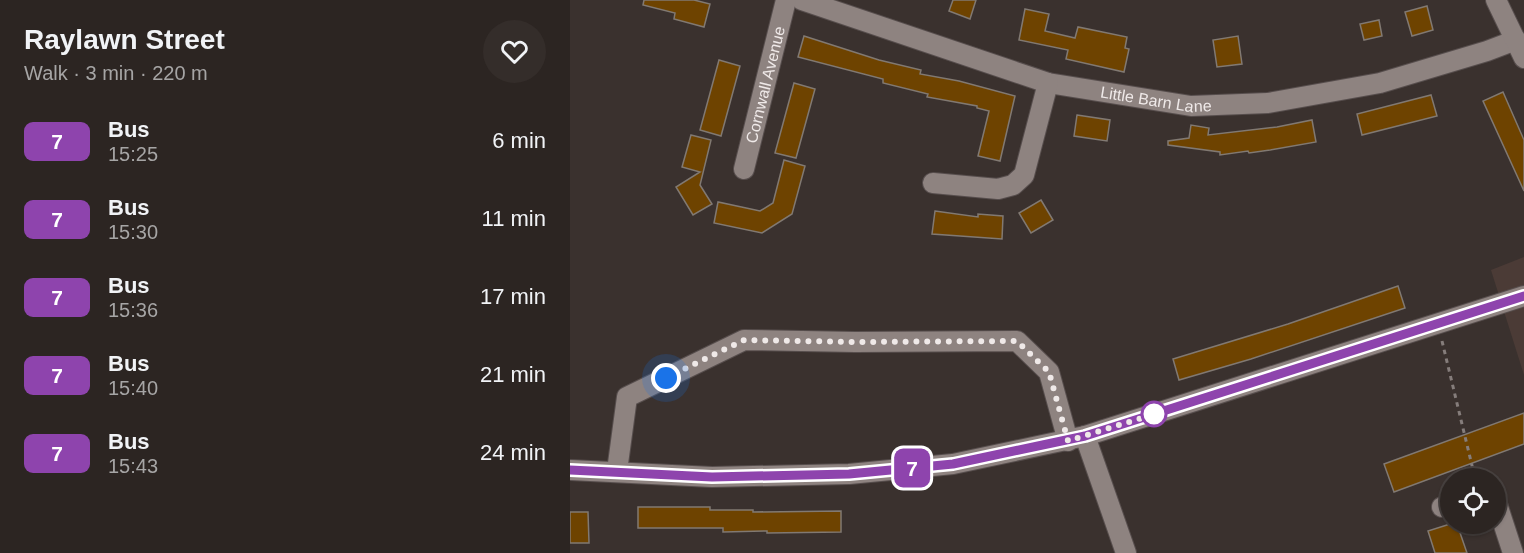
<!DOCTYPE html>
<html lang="en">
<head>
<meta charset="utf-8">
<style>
	:root { --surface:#2c2522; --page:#342d2a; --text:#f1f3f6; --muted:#a6a5a5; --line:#484240 }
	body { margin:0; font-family:Helvetica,sans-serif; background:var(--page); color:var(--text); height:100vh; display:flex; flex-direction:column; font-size:22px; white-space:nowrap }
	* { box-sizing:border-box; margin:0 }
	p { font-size:20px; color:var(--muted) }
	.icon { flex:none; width:33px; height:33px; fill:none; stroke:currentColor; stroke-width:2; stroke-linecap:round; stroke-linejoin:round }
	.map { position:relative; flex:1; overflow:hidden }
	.panel { display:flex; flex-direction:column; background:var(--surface); width:570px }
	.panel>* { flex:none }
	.badge { padding:0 12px; border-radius:9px; font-size:21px; line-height:39px }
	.fabs { position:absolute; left:870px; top:468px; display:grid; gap:12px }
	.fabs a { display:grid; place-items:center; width:66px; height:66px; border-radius:50%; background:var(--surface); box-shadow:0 2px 4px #0004,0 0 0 2px var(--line); font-size:30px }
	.you { position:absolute; width:30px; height:30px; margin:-15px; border:4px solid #fff; border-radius:50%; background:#1a73e8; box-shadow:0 0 0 9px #1a73e833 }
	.map>.badge { position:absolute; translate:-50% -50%; box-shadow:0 0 0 3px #fff }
	.round { display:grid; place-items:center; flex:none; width:63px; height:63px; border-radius:32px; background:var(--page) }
	.head { display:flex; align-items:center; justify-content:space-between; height:102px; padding:0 24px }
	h1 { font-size:28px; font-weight:600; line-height:45px }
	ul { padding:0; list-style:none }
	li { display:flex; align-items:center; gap:18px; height:78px; padding:0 24px }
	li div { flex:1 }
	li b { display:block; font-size:22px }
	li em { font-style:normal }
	li .badge { min-width:66px; font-weight:700; text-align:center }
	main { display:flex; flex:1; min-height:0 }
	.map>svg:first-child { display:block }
	.built { fill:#4b3b36 }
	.building { fill:#6e4300; stroke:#817972; stroke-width:1.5 }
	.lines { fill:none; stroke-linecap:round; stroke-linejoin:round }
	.minor-casing { stroke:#574e4d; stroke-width:22 }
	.path { stroke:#857d7b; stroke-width:3; stroke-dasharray:4.5 4.5; stroke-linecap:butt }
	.minor { stroke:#8e8380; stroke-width:20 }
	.line-casing { stroke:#fff; stroke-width:14 }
	.line { stroke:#8e44ad; stroke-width:9 }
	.walk { stroke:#efe9e8; stroke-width:6; stroke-dasharray:0 10.8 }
	.stop-dot { fill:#fff; stroke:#8e44ad; stroke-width:3 }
	.labels { text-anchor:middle; stroke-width:6; stroke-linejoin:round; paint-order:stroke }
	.street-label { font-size:16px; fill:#efe9e8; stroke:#1e1a18 }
</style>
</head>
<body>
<main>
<section class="panel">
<div class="head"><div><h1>Raylawn Street</h1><p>Walk · 3 min · 220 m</p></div><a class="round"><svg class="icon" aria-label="heart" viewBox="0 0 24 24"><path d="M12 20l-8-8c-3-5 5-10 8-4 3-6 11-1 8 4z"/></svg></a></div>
<ul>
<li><span class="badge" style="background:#8e44ad;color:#fff">7</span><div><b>Bus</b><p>15:25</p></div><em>6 min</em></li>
<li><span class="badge" style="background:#8e44ad;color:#fff">7</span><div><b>Bus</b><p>15:30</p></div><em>11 min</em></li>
<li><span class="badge" style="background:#8e44ad;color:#fff">7</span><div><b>Bus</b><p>15:36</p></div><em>17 min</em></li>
<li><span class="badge" style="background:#8e44ad;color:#fff">7</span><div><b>Bus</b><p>15:40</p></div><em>21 min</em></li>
<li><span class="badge" style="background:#8e44ad;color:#fff">7</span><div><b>Bus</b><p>15:43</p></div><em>24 min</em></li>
</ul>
</section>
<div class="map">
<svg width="954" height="553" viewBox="0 0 954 553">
	<rect width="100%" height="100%" fill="#3a312e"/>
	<path class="built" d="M954 257V375L921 270Z"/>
	<g class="building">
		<path d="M74 0H124L140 4 134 27 104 19 105 13 73 5Z"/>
		<path d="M383 0H406L400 19 379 11Z"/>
		<path d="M857 6 863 30 842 36 835 12Z"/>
		<path d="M455 9 479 14 475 31 505 38 508 27 557 37 555 48 559 49 554 72 496 59 498 50 449 40Z"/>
		<path d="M809 20 812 36 794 40 790 24Z"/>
		<path d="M234 36 309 60 351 70 350 74 389 81 445 96 430 161 408 156 419 111 407 108V106L357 97 358 94 313 83V79L228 57Z"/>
		<path d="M668 36 672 64 647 67 643 40Z"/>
		<path d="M149 60 170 66 151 136 130 130Z"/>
		<path d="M224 83 245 89 226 158 205 153Z"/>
		<path d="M933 92 954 140V191L913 101Z"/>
		<path d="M861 95 867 116 792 135 787 114Z"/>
		<path d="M507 115 540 120 537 141 504 136Z"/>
		<path d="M742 120 746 142 700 150 679 153 678 151 650 155V152L598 145V141L619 138 621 125 639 128 638 135 707 127Z"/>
		<path d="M121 135 141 140 130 185 142 204 123 215 106 187 130 172 112 167Z"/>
		<path d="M214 160 235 166 222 214 192 233 144 223 148 202 190 211 203 203Z"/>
		<path d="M471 200 483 220 461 233 449 213Z"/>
		<path d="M365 211 408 217V214L433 216 432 239 362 234Z"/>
		<path d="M828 286 835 308 681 359 609 380 603 359 718 324Z"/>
		<path d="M954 413V444L824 492 814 464Z"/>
		<path d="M68 507H140V510H183V512L271 511V532L197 533V531L153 532V528H68Z"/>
		<path d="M0 512H18L19 543H0Z"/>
		<path d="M880 524H887L897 553H865L858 531Z"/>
	</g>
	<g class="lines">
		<g class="minor-casing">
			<g id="minor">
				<path id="s1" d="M232 0 478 83 621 106 698 103 810 83 917 51 946 40"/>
				<path d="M926 0 954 58"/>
				<path id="s2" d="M174 169 216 0"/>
				<path d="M363 183 428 189 443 185 454 175 478 83"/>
				<path d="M515 436 556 553"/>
				<path d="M0 470 142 477 279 474 383 464 515 436 954 296"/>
				<path d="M47 471 57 397 174 340 285 342 447 341 479 372 498 441"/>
				<path d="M926 501 943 553"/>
				<path d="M872 507 880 504"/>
			</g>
		</g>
		<path class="path" d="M872 341 905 478"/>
		<use href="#minor" class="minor"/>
	</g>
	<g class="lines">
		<g class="line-casing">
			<path id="line" d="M0 470 142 477 279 474 383 464 515 436 954 296"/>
		</g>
		<use href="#line" class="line"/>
		<path class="walk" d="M96 378 174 340 285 342 447 341 479 372 498 441 594 411 584 414"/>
	</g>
	<circle class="stop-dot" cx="584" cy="414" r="12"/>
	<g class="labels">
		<g class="street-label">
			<text dy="6" stroke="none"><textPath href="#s2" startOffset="87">Cornwall Avenue</textPath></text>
			<text dy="6" stroke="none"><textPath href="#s1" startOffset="369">Little Barn Lane</textPath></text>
		</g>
	</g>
</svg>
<div class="fabs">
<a><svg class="icon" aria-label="locate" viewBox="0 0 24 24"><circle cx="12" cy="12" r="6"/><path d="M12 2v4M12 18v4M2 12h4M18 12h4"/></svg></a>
</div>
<div class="you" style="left:96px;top:378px"></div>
<b class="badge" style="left:342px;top:468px;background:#8e44ad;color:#fff">7</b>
</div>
</main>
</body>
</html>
